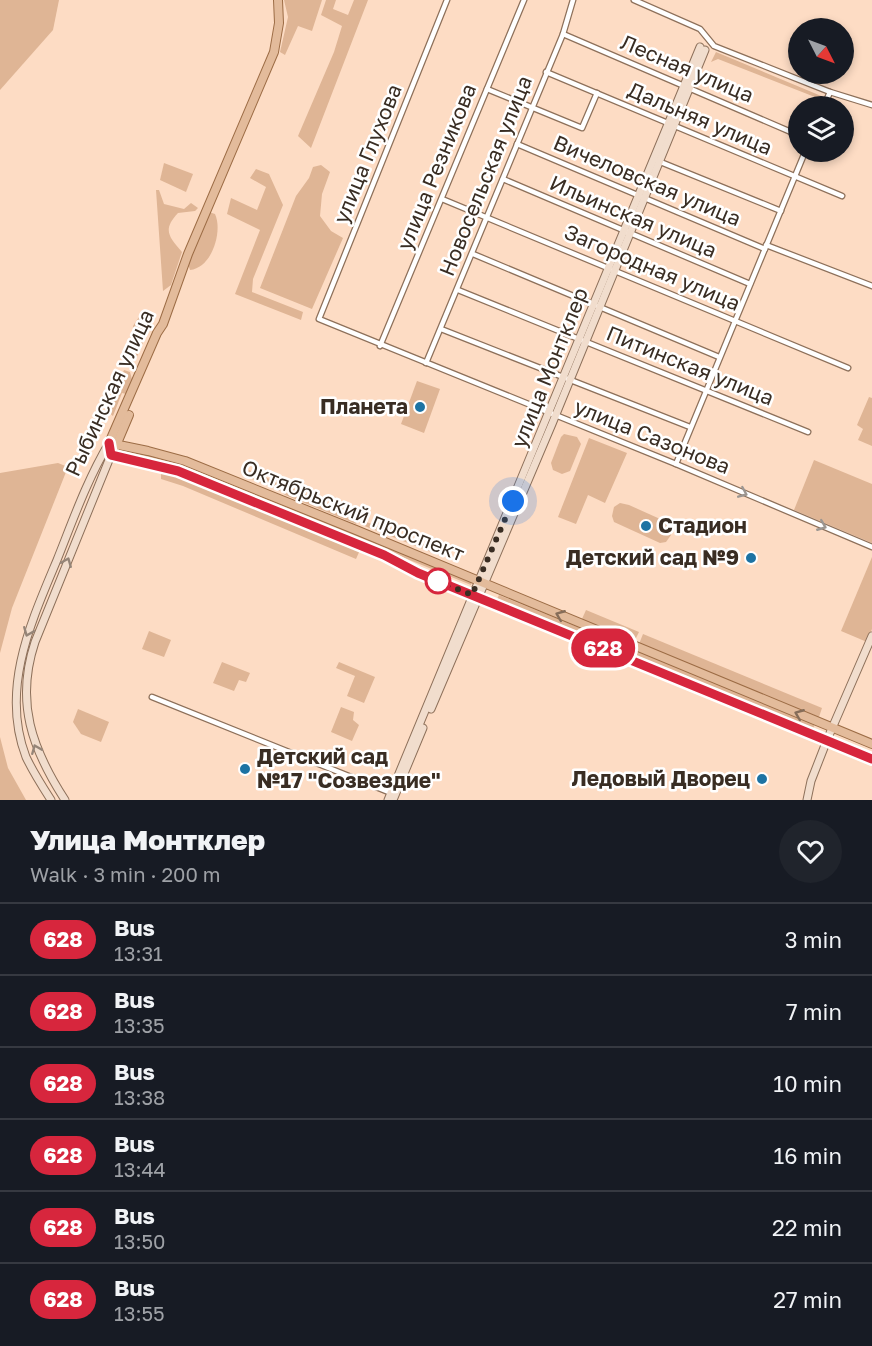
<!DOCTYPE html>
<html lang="en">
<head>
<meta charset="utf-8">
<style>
	:root { --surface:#171b24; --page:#20242c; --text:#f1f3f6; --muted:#9ea1a6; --line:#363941 }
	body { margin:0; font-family:"Golos Text",sans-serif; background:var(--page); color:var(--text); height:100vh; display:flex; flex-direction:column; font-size:22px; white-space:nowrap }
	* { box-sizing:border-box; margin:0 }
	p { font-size:20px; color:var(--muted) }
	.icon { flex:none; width:33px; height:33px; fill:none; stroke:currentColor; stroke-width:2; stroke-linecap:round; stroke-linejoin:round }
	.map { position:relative; height:800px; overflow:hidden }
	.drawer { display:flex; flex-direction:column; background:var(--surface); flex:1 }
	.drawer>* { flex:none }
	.badge { padding:0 12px; border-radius:20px; font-size:21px; line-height:39px }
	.needle { width:39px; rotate:132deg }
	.fabs { position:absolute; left:788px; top:18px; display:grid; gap:12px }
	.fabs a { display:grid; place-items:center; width:66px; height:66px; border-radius:50%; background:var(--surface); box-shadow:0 3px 9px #0003; font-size:30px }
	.you { position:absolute; width:30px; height:30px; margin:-15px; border:4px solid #fff; border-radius:50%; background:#1a73e8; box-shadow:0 0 0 9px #1a73e833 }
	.map>.badge { position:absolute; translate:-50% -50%; box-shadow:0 0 0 3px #fff }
	.round { display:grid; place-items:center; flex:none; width:63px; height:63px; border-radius:32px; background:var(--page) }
	.overview { display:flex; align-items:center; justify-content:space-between; height:102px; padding:0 30px }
	h1 { font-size:28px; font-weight:800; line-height:45px }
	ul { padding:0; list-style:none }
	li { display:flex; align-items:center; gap:18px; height:72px; padding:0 30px; border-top:2px solid var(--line) }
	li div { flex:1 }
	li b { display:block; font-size:22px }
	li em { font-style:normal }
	li .badge { min-width:66px; font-weight:700; text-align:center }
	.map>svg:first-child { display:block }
	.green { fill:#dfb595 }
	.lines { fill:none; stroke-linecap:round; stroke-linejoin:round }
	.street-casing { stroke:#8d705a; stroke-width:7 }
	.secondary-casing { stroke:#8d705a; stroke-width:9 }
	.primary-casing { stroke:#9c6c45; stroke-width:10 }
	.street { stroke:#fff; stroke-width:4.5 }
	.secondary { stroke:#f1ddcd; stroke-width:7 }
	.primary { stroke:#e3bb9b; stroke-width:8 }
	.oneway { stroke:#9c9691 }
	.oneway2 { stroke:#958578 }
	.oneway3 { stroke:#866d59 }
	.line-casing { stroke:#fff; stroke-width:14 }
	.line { stroke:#d7263d; stroke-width:9 }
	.walk { stroke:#392d23; stroke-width:6; stroke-dasharray:0 10.8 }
	.poi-dot { fill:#1d73a3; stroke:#fff; stroke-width:2 }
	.stop-dot { fill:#fff; stroke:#d7263d; stroke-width:3 }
	.labels { text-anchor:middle; stroke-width:5; stroke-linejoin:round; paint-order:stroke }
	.street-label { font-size:21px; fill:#392d23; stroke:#fff }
	.poi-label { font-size:21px; font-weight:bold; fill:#392d23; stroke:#fff; text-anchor:end }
</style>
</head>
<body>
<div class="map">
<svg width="872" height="800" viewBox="0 0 872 800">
	<rect width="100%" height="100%" fill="#fddcc4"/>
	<g class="green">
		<path d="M0 0H59L53 30 0 90Z"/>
		<path d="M284 0H322L312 31 298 26 285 55 280 52 288 17Z"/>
		<path d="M326 0H336L333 9 348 15 354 0H368L311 148 298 136 334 52 342 26 321 15Z"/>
		<path d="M716 52 826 98 825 101 718 59 711 62Z"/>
		<path d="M164 163 193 174 186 192 160 180Z"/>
		<path d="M321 165 330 172 322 194 320 216 331 231 343 238 312 309 260 288 296 196 309 178 313 167Z"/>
		<path d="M256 169 269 174 283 205 253 279 252 292 303 312 301 320 235 294 260 230 227 214 231 198 257 210 266 187 250 178Z"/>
		<path d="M156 190H159L164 204 184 209 191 203 198 208 195 211 178 213C162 230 169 237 182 252L171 285 163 291Z"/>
		<path d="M209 212 215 214C223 231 212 268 190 270L188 264Z"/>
		<path d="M139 317H146L152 321 136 359 133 326Z"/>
		<path d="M124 370 130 372 133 383 126 394 122 393 113 416 107 411Z"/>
		<path d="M417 381 440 389 424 433 401 424Z"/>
		<path d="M869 397 872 398V446L858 440 863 429 857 425Z"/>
		<path d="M564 434 577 437 581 444 570 471 562 474 553 470 551 463 561 437Z"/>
		<path d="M589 438 627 453 605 503 588 495 576 524 558 517Z"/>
		<path d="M129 450 183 463 472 581 471 585 181 467 159 460 128 454Z"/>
		<path d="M814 460 872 484V543L794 510Z"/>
		<path d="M58 463 68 467 12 608 0 653V473Z"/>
		<path d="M249 470 359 517 356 524 285 495 282 492 247 477Z"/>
		<path d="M161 471 187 480 360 550 356 559 183 486 161 479Z"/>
		<path d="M620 503 629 505 669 523 671 535 666 542 660 543 614 522 612 516 614 507Z"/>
		<path d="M364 521 438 550 436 554 362 525Z"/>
		<path d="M872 557V629L867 642 841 631Z"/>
		<path d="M499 595 815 724 813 729 497 599Z"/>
		<path d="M586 610 639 632 634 642 582 619Z"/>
		<path d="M149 631 171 640 164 657 142 649Z"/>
		<path d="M643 634 822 708 819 717 639 644Z"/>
		<path d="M222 662 250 673 246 682 239 680 234 691 213 683Z"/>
		<path d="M339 662 375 677 364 703 347 696 355 676 336 668Z"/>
		<path d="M341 707 354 712 353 720 359 725 352 741 331 732Z"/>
		<path d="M78 709 109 722 101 742 81 734 73 722Z"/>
		<path d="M0 737 8 768 26 800H0Z"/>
	</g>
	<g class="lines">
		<g class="street-casing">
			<g id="street">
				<path d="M447 0 319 319 676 464 872 547"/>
				<path d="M634 0 700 29 714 46 830 92 872 105"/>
				<path d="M563 34 798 135"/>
				<path d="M546 72 842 196"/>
				<path d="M487 89 582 128 597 93"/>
				<path d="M824 106 830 92"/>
				<path d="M517 144 765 249"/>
				<path d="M658 161 781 211"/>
				<path d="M503 179 750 284"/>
				<path d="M442 199 848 368"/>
				<path d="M766 245 872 286"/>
				<path d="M473 254 719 357"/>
				<path d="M458 290 808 432"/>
				<path d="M441 329 690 427"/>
				<path d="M380 346 524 0"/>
				<path d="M426 363 563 34 573 0"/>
				<path d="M676 464 805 152"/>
				<path d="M152 697 391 793"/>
			</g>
		</g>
		<g class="secondary-casing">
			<g id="secondary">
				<path d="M431 709 552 424 705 50"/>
				<path d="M51 800C42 786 33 772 26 757 0 689 31 622 57 560 73 520 87 480 109 443"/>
				<path d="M65 800C32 749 15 702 35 642L111 455"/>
				<path d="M388 800 700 47"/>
				<path d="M393 800 423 728"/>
				<path d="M807 800 811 781 827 740 872 636"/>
			</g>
		</g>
		<g class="primary-casing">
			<g id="primary">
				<path d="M109 443 111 455 178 471 384 555 419 573 872 759"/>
				<path d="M109 443 148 451 185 461 356 530 872 744"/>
				<path d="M109 443 157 333 163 324 188 254 274 52 279 23 278 0"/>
				<path d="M115 448 129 415"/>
			</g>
		</g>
		<use href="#street" class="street"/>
		<use href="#secondary" class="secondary"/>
		<use href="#primary" class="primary"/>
	</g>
	<defs><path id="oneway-chevron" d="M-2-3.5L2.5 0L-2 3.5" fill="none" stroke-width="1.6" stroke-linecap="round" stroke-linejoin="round" transform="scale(1.5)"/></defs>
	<g class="oneway">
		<use href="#oneway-chevron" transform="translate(743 493) rotate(23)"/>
		<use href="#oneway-chevron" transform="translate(822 526) rotate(22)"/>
	</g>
	<g class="oneway2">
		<use href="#oneway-chevron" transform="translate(67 562) rotate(-68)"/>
		<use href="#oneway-chevron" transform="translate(28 632) rotate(112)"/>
		<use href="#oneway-chevron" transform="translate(36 749) rotate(-112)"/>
	</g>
	<g class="oneway3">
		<use href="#oneway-chevron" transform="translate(560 615) rotate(-158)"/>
		<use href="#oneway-chevron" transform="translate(799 714) rotate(-158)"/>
	</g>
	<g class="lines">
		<g class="line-casing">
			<path id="line" d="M109 443 111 455 178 471 384 555 418 573 872 759"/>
		</g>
		<use href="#line" class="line"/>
		<path class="walk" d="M438 581 472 595 513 501"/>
	</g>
	<g class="poi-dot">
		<circle cx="420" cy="407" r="6"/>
		<circle cx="646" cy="526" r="6"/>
		<circle cx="751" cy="558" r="6"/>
		<circle cx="245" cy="769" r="6"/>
		<circle cx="762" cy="779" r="6"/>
	</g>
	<circle class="stop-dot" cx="438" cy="581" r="12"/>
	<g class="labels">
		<g class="street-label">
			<text transform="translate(687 69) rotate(23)" y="7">Лесная улица</text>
			<text transform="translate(700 119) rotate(23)" y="7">Дальняя улица</text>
			<text transform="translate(368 154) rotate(-68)" y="7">улица Глухова</text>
			<text transform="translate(437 167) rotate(-68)" y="7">улица Резникова</text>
			<text transform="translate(486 176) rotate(-68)" y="7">Новосельская улица</text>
			<text transform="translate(647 181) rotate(23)" y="7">Вичеловская улица</text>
			<text transform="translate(633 217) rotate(23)" y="7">Ильинская улица</text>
			<text transform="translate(652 268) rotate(23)" y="7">Загородная улица</text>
			<text transform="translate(690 366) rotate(22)" y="7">Питинская улица</text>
			<text transform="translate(550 368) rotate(-68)" y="7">улица Монтклер</text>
			<text transform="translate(110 393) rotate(-65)" y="7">Рыбинская улица</text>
			<text transform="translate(652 437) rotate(22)" y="7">улица Сазонова</text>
			<text transform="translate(353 511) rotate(22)" y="7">Октябрьский проспект</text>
		</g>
		<g class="poi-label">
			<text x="408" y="414">Планета</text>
			<text x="658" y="533" text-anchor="start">Стадион</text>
			<text x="739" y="565">Детский сад №9</text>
			<text x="257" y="764" text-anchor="start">Детский сад<tspan x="257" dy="24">№17 "Созвездие"</tspan></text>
			<text x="750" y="786">Ледовый Дворец</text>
		</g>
	</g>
</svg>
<div class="fabs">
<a><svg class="needle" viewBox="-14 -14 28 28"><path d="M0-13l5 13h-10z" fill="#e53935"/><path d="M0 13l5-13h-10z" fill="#9ea1a6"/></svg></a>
<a><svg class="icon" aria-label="layers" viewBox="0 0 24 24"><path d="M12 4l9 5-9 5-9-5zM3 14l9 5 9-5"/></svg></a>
</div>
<div class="you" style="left:513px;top:501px"></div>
<b class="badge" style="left:603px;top:648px;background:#d7263d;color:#fff">628</b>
</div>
<section class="drawer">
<div class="overview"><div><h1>Улица Монтклер</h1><p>Walk · 3 min · 200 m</p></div><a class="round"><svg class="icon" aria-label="heart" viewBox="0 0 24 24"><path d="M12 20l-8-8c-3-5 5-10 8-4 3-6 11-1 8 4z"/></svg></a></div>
<ul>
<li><span class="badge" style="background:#d7263d;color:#fff">628</span><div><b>Bus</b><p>13:31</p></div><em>3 min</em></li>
<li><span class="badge" style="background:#d7263d;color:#fff">628</span><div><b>Bus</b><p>13:35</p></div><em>7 min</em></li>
<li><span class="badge" style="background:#d7263d;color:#fff">628</span><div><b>Bus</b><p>13:38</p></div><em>10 min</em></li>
<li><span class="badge" style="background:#d7263d;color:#fff">628</span><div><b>Bus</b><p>13:44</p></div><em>16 min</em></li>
<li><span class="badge" style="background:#d7263d;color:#fff">628</span><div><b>Bus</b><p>13:50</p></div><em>22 min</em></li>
<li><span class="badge" style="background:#d7263d;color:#fff">628</span><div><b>Bus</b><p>13:55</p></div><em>27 min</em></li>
</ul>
</section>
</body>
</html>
